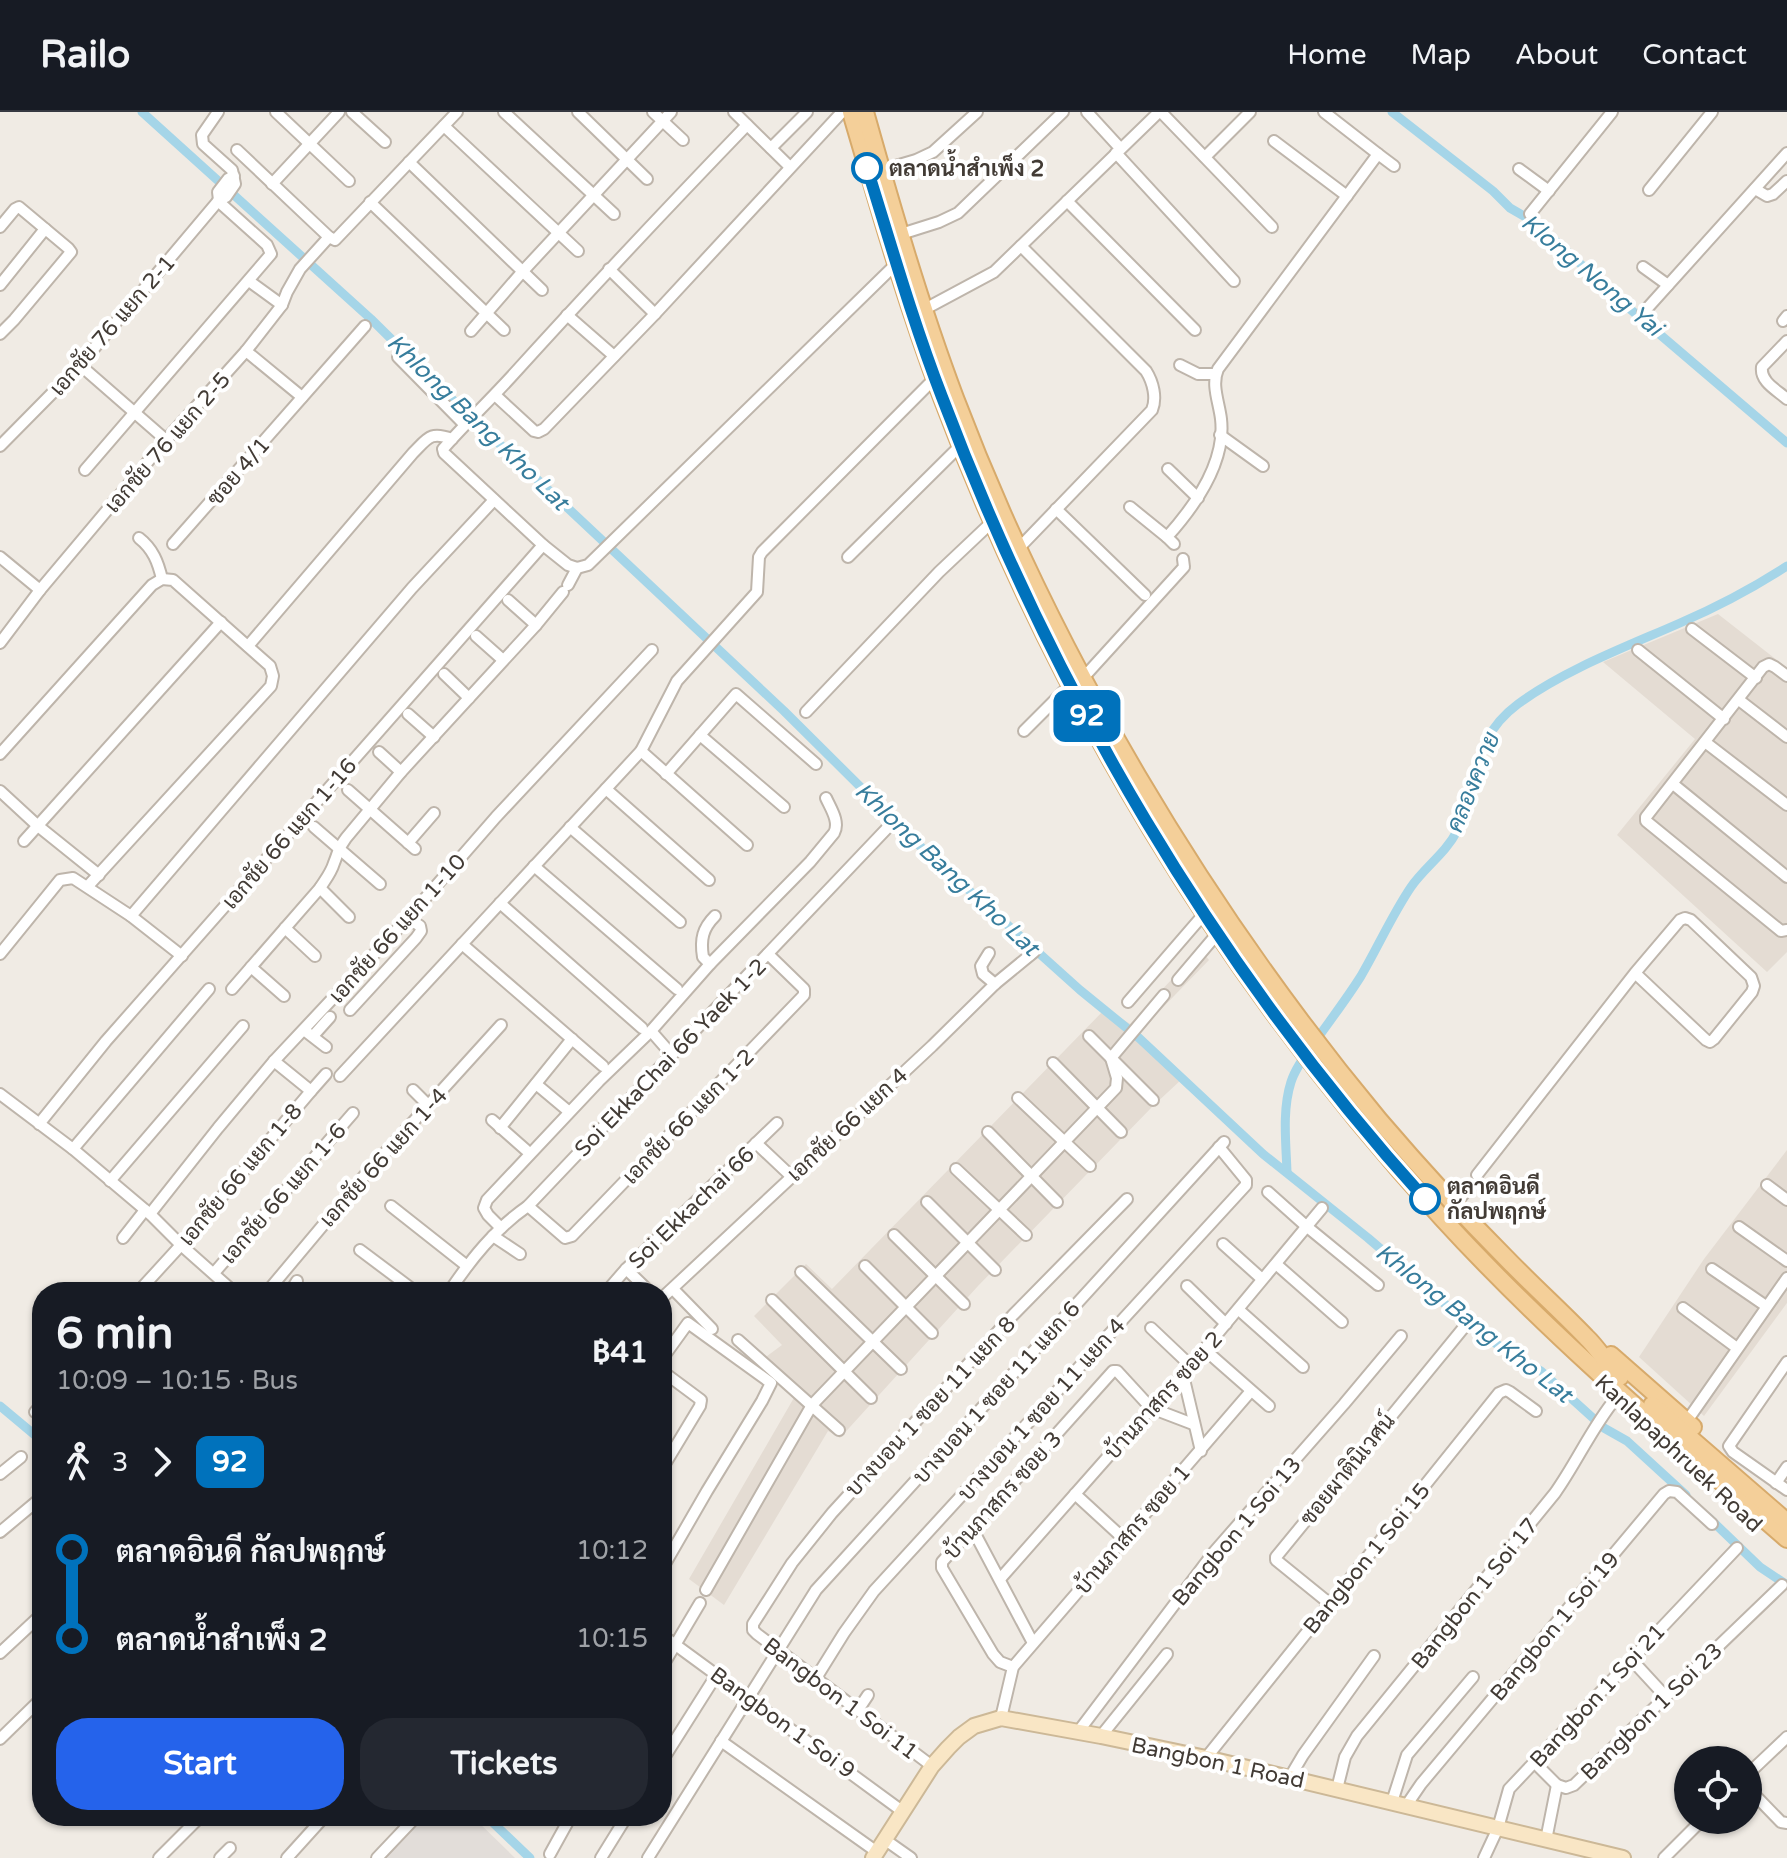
<!DOCTYPE html>
<html lang="en">
<head>
<meta charset="utf-8">
<style>
	:root { --surface:#171b24; --page:#242831; --text:#f1f3f6; --muted:#9ea1a6; --line:#363941; --accent:#2563eb }
	body { margin:0; font-family:"Varela Round",Sarabun,sans-serif; background:var(--page); color:var(--text); height:100vh; display:flex; flex-direction:column; font-size:30px; white-space:nowrap }
	* { box-sizing:border-box; margin:0 }
	p { font-size:26px; color:var(--muted) }
	.icon { flex:none; width:44px; height:44px; fill:none; stroke:currentColor; stroke-width:2; stroke-linecap:round; stroke-linejoin:round }
	.map { position:relative; flex:1; overflow:hidden }
	.details { position:absolute; left:32px; top:1170px; width:640px; height:544px; display:flex; flex-direction:column; background:var(--surface); border-radius:32px; box-shadow:0 2px 6px #0004 }
	.details>* { flex:none }
	.badge { padding:0 16px; border-radius:12px; font-size:28px; line-height:52px }
	.fabs { position:absolute; left:1674px; top:1634px; display:grid; gap:16px }
	.fabs a { display:grid; place-items:center; width:88px; height:88px; border-radius:50%; background:var(--surface); box-shadow:0 2px 6px #0004; font-size:40px }
	.map>.badge { position:absolute; translate:-50% -50%; box-shadow:0 0 0 4px #fff }
	.legs { display:flex; align-items:center; gap:12px; height:88px; padding:0 24px; font-size:26px }
	.legs p { margin-inline-start:auto }
	.summary { display:flex; align-items:center; justify-content:space-between; height:136px; padding:0 24px }
	h1 { font-size:44px; font-weight:700; line-height:60px }
	.cta { display:flex; gap:16px; margin-top:auto; padding:16px 24px }
	.cta a { flex:1; height:92px; border-radius:32px; background:var(--accent); color:#fff; font-size:32px; font-weight:700; line-height:92px; text-align:center }
	.cta a+a { background:var(--page); color:var(--text) }
	ul { padding:0 24px; list-style:none }
	li { display:flex; align-items:center; gap:28px; height:88px; font-size:30px }
	li i { display:grid; place-items:center; width:12px; height:100%; margin:0 10px; background:currentColor }
	li i::after { content:''; width:20px; height:20px; margin:-10px; border:6px solid; border-radius:50%; background:var(--surface) }
	li p { margin-inline-start:auto }
	li:first-child i { background:linear-gradient(#0000 50%,currentColor 0) }
	li:last-child i { background:linear-gradient(currentColor 50%,#0000 0) }
	header { display:flex; align-items:center; gap:48px; box-sizing:border-box; height:112px; padding:0 40px; background:var(--surface); border-bottom:2px solid var(--line) }
	header strong { font-size:38px }
	nav { display:flex; gap:44px; margin-inline-start:auto; font-size:28px }
	.map>svg:first-child { display:block }
	.residential { fill:#e4dcd3 }
	.industrial { fill:#e2ddd9 }
	.lines { fill:none; stroke-linecap:round; stroke-linejoin:round }
	.canal { stroke:#a5d5e8; stroke-width:9 }
	.street-casing { stroke:#beb5ab; stroke-width:14 }
	.secondary-casing { stroke:#ccb897; stroke-width:18 }
	.primary-casing { stroke:#d7aa6b; stroke-width:20 }
	.street { stroke:#fff; stroke-width:10 }
	.secondary { stroke:#f9e6c5; stroke-width:14 }
	.primary { stroke:#f4cf99; stroke-width:16 }
	.line-1-casing { stroke:#fff; stroke-width:18 }
	.line-1 { stroke:#0072bc; stroke-width:12 }
	.stop-1-dot { fill:#fff; stroke:#0072bc; stroke-width:4 }
	.labels { text-anchor:middle; stroke-width:8; stroke-linejoin:round; paint-order:stroke }
	.stop-label { font-size:22px; font-weight:bold; fill:#423b35; stroke:#fff; text-anchor:start }
	.street-label { font-size:22px; fill:#423b35; stroke:#fff }
	.water-label { font-size:24px; font-style:italic; fill:#377d9c; stroke:#fff }
</style>
</head>
<body>
<header>
<strong>Railo</strong>
<nav><a>Home</a><a>Map</a><a>About</a><a>Contact</a></nav>
</header>
<div class="map">
<svg width="1787" height="1746" viewBox="0 0 1787 1746">
	<rect width="100%" height="100%" fill="#f0ebe4"/>
	<g class="residential">
		<path d="M1718 502 1787 556V840L1767 860 1617 723 1695 627 1603 550Z"/>
		<path d="M1200 837 1209 848 1139 920 1183 966 1152 995 978 1174 840 1326 828 1319 724 1493 689 1467 795 1284 759 1250 782 1233 754 1204 806 1152 832 1177 1106 896 1130 912Z"/>
		<path d="M1787 1038V1191L1704 1304 1639 1245 1704 1147Z"/>
	</g>
	<path class="industrial" d="M426 1704H472L515 1746H384Z"/>
	<g class="lines">
		<g class="canal">
			<path d="M142 0 371 207 458 293 784 599 923 737 1080 878 1139 926 1263 1042 1368 1126 1480 1222 1541 1259 1604 1316 1627 1329 1686 1383"/>
			<path d="M1392 0 1493 79 1510 96 1536 111 1623 191 1787 331"/>
			<path d="M1287 1060C1286 1031 1282 998 1291 970 1295 957 1304 945 1312 934 1328 911 1346 888 1361 864 1378 835 1392 803 1411 775 1425 755 1446 741 1457 719 1484 670 1467 630 1518 592 1564 558 1628 534 1680 511 1717 495 1753 476 1787 454"/>
			<path d="M0 1294 42 1329"/>
			<path d="M1708 1405 1760 1455 1787 1473"/>
			<path d="M486 1704 530 1746"/>
		</g>
		<g class="street-casing">
			<g id="street">
				<path d="M276 0 349 69"/>
				<path d="M352 0 385 30"/>
				<path d="M504 0 614 102"/>
				<path d="M578 0 647 67"/>
				<path d="M653 0 683 28"/>
				<path d="M734 0 790 55"/>
				<path d="M1087 0 1120 36"/>
				<path d="M1161 0 1272 115"/>
				<path d="M747 13C667 96 588 180 511 265 489 289 465 312 443 337L444 341 543 433 568 453 577 456 588 453 896 152"/>
				<path d="M444 14 578 139"/>
				<path d="M1274 29 1347 84"/>
				<path d="M771 36 807 0"/>
				<path d="M237 38 329 125 335 128 457 0"/>
				<path d="M1116 41 1234 169"/>
				<path d="M1378 42 1394 54"/>
				<path d="M1205 45 1250 0"/>
				<path d="M409 50 542 178"/>
				<path d="M1519 57 1549 79"/>
				<path d="M882 58 916 48 933 40 977 0"/>
				<path d="M272 72 339 0"/>
				<path d="M1755 77 1767 84 1773 82 1787 69"/>
				<path d="M1649 78 1712 0"/>
				<path d="M219 88 218 80 228 67 234 64"/>
				<path d="M1067 89 1195 218"/>
				<path d="M370 90 504 218"/>
				<path d="M1530 102 1612 0"/>
				<path d="M0 115 15 97 19 95 68 136 71 140 14 208 0 222"/>
				<path d="M901 122 939 110 958 101 1063 0"/>
				<path d="M1643 155 1668 173"/>
				<path d="M609 157 655 202"/>
				<path d="M249 169 282 193"/>
				<path d="M0 173 45 117"/>
				<path d="M925 197 994 160 1159 0"/>
				<path d="M1643 201 1787 41"/>
				<path d="M567 203 614 244"/>
				<path d="M1783 209 1787 204"/>
				<path d="M471 219 523 159 671 0"/>
				<path d="M1787 229 1762 255C1760 270 1777 278 1787 287"/>
				<path d="M246 239 302 285"/>
				<path d="M398 245 464 312"/>
				<path d="M80 253 166 328"/>
				<path d="M1180 253 1198 262H1215"/>
				<path d="M495 283 534 319 538 320 544 317 655 202 842 0"/>
				<path d="M1220 323 1263 354"/>
				<path d="M0 334 80 253 219 88 226 85 235 72 232 58 203 32 202 23 218 0"/>
				<path d="M1168 357 1198 386"/>
				<path d="M85 358 271 142 267 133 218 89"/>
				<path d="M1130 395 1167 425"/>
				<path d="M1056 397 1145 483"/>
				<path d="M139 426C153 437 158 450 162 467"/>
				<path d="M173 432 365 214"/>
				<path d="M1174 432 1167 425C1194 395 1226 350 1221 307 1219 290 1211 273 1218 257L1378 42 1324 0"/>
				<path d="M1019 436 1152 298C1157 286 1153 270 1146 259L1021 134"/>
				<path d="M0 445 40 478"/>
				<path d="M848 445 961 333"/>
				<path d="M568 473 577 456"/>
				<path d="M508 488 536 513"/>
				<path d="M1692 517 1756 566"/>
				<path d="M476 524 503 548"/>
				<path d="M0 531 40 478 166 328 246 239 282 193 287 180 300 157 329 125"/>
				<path d="M248 534 413 341C428 326 430 319 452 327"/>
				<path d="M1638 538 1724 607"/>
				<path d="M444 562 469 586"/>
				<path d="M1787 564 1775 555 1769 552 1763 555 1646 705V709L1781 819 1787 818"/>
				<path d="M1084 565 1184 455 1183 447"/>
				<path d="M1739 588 1787 625"/>
				<path d="M806 600 939 460 993 409"/>
				<path d="M408 602 434 625"/>
				<path d="M1024 619 1070 573"/>
				<path d="M700 623 784 695"/>
				<path d="M1705 630 1787 693"/>
				<path d="M641 639 747 733"/>
				<path d="M379 640 401 660"/>
				<path d="M0 642 152 473 162 467 173 468 270 554 273 564 271 574 88 774"/>
				<path d="M666 662 736 582 816 652"/>
				<path d="M1673 672 1787 765"/>
				<path d="M606 677 709 768"/>
				<path d="M348 678 415 737"/>
				<path d="M0 679 38 714 99 763"/>
				<path d="M314 715 380 772"/>
				<path d="M570 715 680 810"/>
				<path d="M24 729 221 510"/>
				<path d="M408 731 434 701"/>
				<path d="M534 754 677 877"/>
				<path d="M320 776 349 805"/>
				<path d="M500 791 642 916"/>
				<path d="M131 804 412 476 494 388"/>
				<path d="M285 816 315 844"/>
				<path d="M462 832 603 954"/>
				<path d="M989 841 981 854 983 862 995 872"/>
				<path d="M0 842 60 768 73 766 131 804 182 844"/>
				<path d="M710 852 703 845C700 827 703 816 715 804"/>
				<path d="M251 855 284 884"/>
				<path d="M1178 868 1217 822"/>
				<path d="M232 877 320 776C325 768 331 761 334 751 339 739 337 738 346 726L401 660 536 513 563 480"/>
				<path d="M1128 890 1204 802"/>
				<path d="M350 898 416 826 421 819 420 814 408 806"/>
				<path d="M304 918 326 935"/>
				<path d="M651 919 672 943"/>
				<path d="M313 924 330 905"/>
				<path d="M1089 924 1153 988"/>
				<path d="M1053 951 1121 1020"/>
				<path d="M340 964 641 639 677 569 757 480 759 445 762 440 935 266"/>
				<path d="M536 972 567 998"/>
				<path d="M413 978 428 993"/>
				<path d="M311 979 326 962"/>
				<path d="M0 982 73 1037 150 1102 181 1133 234 1180"/>
				<path d="M1018 986 1090 1054"/>
				<path d="M492 1008 526 1038"/>
				<path d="M39 1012 106 929 543 433"/>
				<path d="M500 1016 572 927"/>
				<path d="M988 1020 1057 1090"/>
				<path d="M756 1031 791 1064"/>
				<path d="M73 1037 209 877"/>
				<path d="M956 1057 1026 1123"/>
				<path d="M1477 1063 1635 861 1680 808 1685 806 1691 808 1751 865 1754 874 1752 880 1714 927 1710 930 1706 928 1635 861"/>
				<path d="M110 1069 243 914"/>
				<path d="M1767 1073 1787 1088"/>
				<path d="M1268 1080 1306 1114 1378 1173"/>
				<path d="M927 1090 995 1158"/>
				<path d="M1455 1093 1469 1075"/>
				<path d="M391 1094 467 1154"/>
				<path d="M528 1094 565 1126 572 1124 804 883V877L768 842"/>
				<path d="M150 1102 218 1016 274 949 408 806 496 705 652 538"/>
				<path d="M1739 1115 1787 1149"/>
				<path d="M501 1116 488 1103 484 1096 487 1088 599 969 651 919 710 852 810 750 834 721C840 710 831 697 826 686"/>
				<path d="M894 1123 964 1192"/>
				<path d="M493 1124 520 1142"/>
				<path d="M123 1126 145 1098"/>
				<path d="M1223 1132 1262 1167"/>
				<path d="M360 1138 416 1180"/>
				<path d="M1276 1152 1342 1210"/>
				<path d="M865 1154 932 1221"/>
				<path d="M626 1157 650 1180"/>
				<path d="M1712 1157 1766 1194"/>
				<path d="M801 1160 901 1257"/>
				<path d="M214 1161 353 1001"/>
				<path d="M1187 1174 1226 1212"/>
				<path d="M673 1177 712 1217"/>
				<path d="M138 1180 181 1133 311 979 274 949"/>
				<path d="M267 1180 365 1063 501 913"/>
				<path d="M290 1180 297 1169"/>
				<path d="M449 1180C471 1147 495 1117 528 1094L893 710"/>
				<path d="M606 1180 626 1157 777 1011"/>
				<path d="M662 1186 932 934 995 872 1034 840"/>
				<path d="M772 1188 871 1286"/>
				<path d="M1683 1196 1737 1236"/>
				<path d="M1239 1198 1303 1255"/>
				<path d="M1151 1216 1190 1253"/>
				<path d="M738 1228 839 1318"/>
				<path d="M1204 1237 1269 1294"/>
				<path d="M662 1247 688 1211 771 1271 762 1289 707 1379 662 1457"/>
				<path d="M1787 1250 1729 1334 1733 1340 1787 1378"/>
				<path d="M662 1259 701 1288 700 1294 662 1357"/>
				<path d="M1183 1263 1201 1339"/>
				<path d="M35 1300 42 1292"/>
				<path d="M1687 1309 1787 1166"/>
				<path d="M0 1362 21 1345"/>
				<path d="M1776 1371 1787 1355"/>
				<path d="M1075 1382 1124 1427"/>
				<path d="M972 1416 1033 1531"/>
				<path d="M0 1420 42 1385"/>
				<path d="M1000 1467 1151 1296 1183 1263 1322 1096"/>
				<path d="M706 1478 812 1293 1116 976 1117 966 1111 946 1164 883"/>
				<path d="M1329 1491 1276 1448V1445L1465 1214"/>
				<path d="M662 1523 902 1699"/>
				<path d="M0 1541 42 1502"/>
				<path d="M1631 1547 1666 1585"/>
				<path d="M662 1555 700 1491"/>
				<path d="M1013 1555 1000 1550 993 1542 942 1456V1450L1113 1259H1117L1151 1296 1193 1312"/>
				<path d="M816 1566 844 1521 874 1479 1246 1073V1068L1219 1035"/>
				<path d="M858 1598 868 1583"/>
				<path d="M1001 1606 1013 1555 1251 1279"/>
				<path d="M1078 1620 1214 1440 1344 1292 1401 1224"/>
				<path d="M1101 1624 1167 1542"/>
				<path d="M0 1627 42 1586"/>
				<path d="M721 1629 877 1740"/>
				<path d="M1206 1646 1499 1281 1506 1278 1510 1280 1536 1299"/>
				<path d="M662 1649 717 1562"/>
				<path d="M1534 1650 1557 1673"/>
				<path d="M932 1654 757 1522 753 1518V1512L792 1451 832 1401 1013 1203 1127 1087"/>
				<path d="M1748 1662 1787 1625"/>
				<path d="M1290 1665 1303 1643 1374 1544"/>
				<path d="M1748 1676 1781 1710 1787 1711"/>
				<path d="M1337 1677 1345 1645 1357 1624 1555 1381C1577 1350 1592 1315 1616 1286"/>
				<path d="M1392 1690 1407 1643 1473 1565"/>
				<path d="M1406 1694 1421 1672 1664 1382 1669 1379 1677 1380 1712 1412"/>
				<path d="M884 1727 911 1746"/>
				<path d="M1546 1728 1557 1673 1566 1676 1574 1673 1782 1473"/>
				<path d="M550 1742 571 1704"/>
				<path d="M159 1746 201 1704"/>
				<path d="M220 1746 230 1736"/>
				<path d="M287 1746 325 1704"/>
				<path d="M377 1746 413 1708V1704"/>
				<path d="M601 1746 627 1704"/>
				<path d="M648 1746 816 1478 1224 1030"/>
				<path d="M1484 1746 1498 1716 1509 1677 1737 1436"/>
				<path d="M1664 1746 1702 1708"/>
			</g>
		</g>
		<g class="secondary-casing">
			<path id="secondary" d="M873 1746 932 1654 948 1636 959 1625 974 1614 1001 1606 1101 1624 1206 1646 1623 1746"/>
		</g>
		<g class="primary-casing">
			<g id="primary">
				<path d="M851 0C879 95 906 190 941 283 1055 586 1223 867 1442 1106 1547 1221 1670 1325 1787 1427"/>
				<path d="M865 0C892 96 920 193 955 286 1052 542 1204 798 1379 1008 1420 1056 1462 1102 1506 1146 1532 1173 1560 1198 1586 1225 1599 1237 1607 1253 1620 1265"/>
				<path d="M1611 1243 1693 1315"/>
				<path d="M1652 1293 1787 1410"/>
			</g>
		</g>
		<use href="#street" class="street"/>
		<use href="#secondary" class="secondary"/>
		<use href="#primary" class="primary"/>
	</g>
	<g class="lines">
		<g class="line-1-casing">
			<path id="line-1" d="M867 56C891 133 913 210 942 285 1053 579 1214 854 1425 1087"/>
		</g>
		<use href="#line-1" class="line-1"/>
	</g>
	<g class="stop-1-dot">
		<circle cx="867" cy="56" r="14"/>
		<circle cx="1425" cy="1087" r="14"/>
	</g>
	<g class="labels">
		<g class="stop-label">
			<text x="889" y="64">ตลาดน้ำสำเพ็ง 2</text>
			<text x="1447" y="1082">ตลาดอินดี<tspan x="1447" dy="25">กัลปพฤกษ์</tspan></text>
		</g>
		<g class="street-label">
			<text transform="translate(112 213) rotate(-49)" y="8">เอกชัย 76 แยก 2-1</text>
			<text transform="translate(167 330) rotate(-49)" y="8">เอกชัย 76 แยก 2-5</text>
			<text transform="translate(238 359) rotate(-49)" y="8">ซอย 4/1</text>
			<text transform="translate(289 721) rotate(-49)" y="8">เอกชัย 66 แยก 1-16</text>
			<text transform="translate(397 816) rotate(-48)" y="8">เอกชัย 66 แยก 1-10</text>
			<text transform="translate(670 945) rotate(-46)" y="8">Soi EkkaChai 66 Yaek 1-2</text>
			<text transform="translate(688 1004) rotate(-46)" y="8">เอกชัย 66 แยก 1-2</text>
			<text transform="translate(847 1012) rotate(-43)" y="8">เอกชัย 66 แยก 4</text>
			<text transform="translate(383 1045) rotate(-48)" y="8">เอกชัย 66 แยก 1-4</text>
			<text transform="translate(240 1062) rotate(-50)" y="8">เอกชัย 66 แยก 1-8</text>
			<text transform="translate(283 1081) rotate(-49)" y="8">เอกชัย 66 แยก 1-6</text>
			<text transform="translate(691 1095) rotate(-44)" y="8">Soi Ekkachai 66</text>
			<text transform="translate(996 1280) rotate(-48)" y="8">บางบอน 1 ซอย 11 แยก 6</text>
			<text transform="translate(1163 1283) rotate(-48)" y="8">บ้านภาสกร ซอย 2</text>
			<text transform="translate(930 1294) rotate(-47)" y="8">บางบอน 1 ซอย 11 แยก 8</text>
			<text transform="translate(1041 1297) rotate(-48)" y="8">บางบอน 1 ซอย 11 แยก 4</text>
			<text transform="translate(1679 1341) rotate(43)" y="8">Kanlapaphruek Road</text>
			<text transform="translate(1347 1357) rotate(-51)" y="8">ซอยผาตินิเวศน์</text>
			<text transform="translate(1002 1383) rotate(-48)" y="8">บ้านภาสกร ซอย 3</text>
			<text transform="translate(1132 1417) rotate(-49)" y="8">บ้านภาสกร ซอย 1</text>
			<text transform="translate(1236 1419) rotate(-50)" y="8">Bangbon 1 Soi 13</text>
			<text transform="translate(1366 1446) rotate(-51)" y="8">Bangbon 1 Soi 15</text>
			<text transform="translate(1474 1481) rotate(-51)" y="8">Bangbon 1 Soi 17</text>
			<text transform="translate(1554 1514) rotate(-50)" y="8">Bangbon 1 Soi 19</text>
			<text transform="translate(1597 1583) rotate(-47)" y="8">Bangbon 1 Soi 21</text>
			<text transform="translate(841 1586) rotate(37)" y="8">Bangbon 1 Soi 11</text>
			<text transform="translate(1651 1599) rotate(-44)" y="8">Bangbon 1 Soi 23</text>
			<text transform="translate(783 1610) rotate(36)" y="8">Bangbon 1 Soi 9</text>
			<text transform="translate(1218 1650) rotate(12)" y="8">Bangbon 1 Road</text>
		</g>
		<g class="water-label">
			<text transform="translate(1592 163) rotate(40)" y="8">Klong Nong Yai</text>
			<text transform="translate(478 310) rotate(44)" y="8">Khlong Bang Kho Lat</text>
			<text transform="translate(1473 670) rotate(-68)" y="8">คลองควาย</text>
			<text transform="translate(947 757) rotate(43)" y="8">Khlong Bang Kho Lat</text>
			<text transform="translate(1474 1211) rotate(38)" y="8">Khlong Bang Kho Lat</text>
		</g>
	</g>
</svg>
<div class="fabs">
<a><svg class="icon" aria-label="locate" viewBox="0 0 24 24"><circle cx="12" cy="12" r="6"/><path d="M12 2v4M12 18v4M2 12h4M18 12h4"/></svg></a>
</div>
<b class="badge" style="left:1087px;top:604px;background:#0072bc;color:#fff">92</b>
<section class="details">
<div class="summary"><div><h1>6 min</h1><p>10:09 – 10:15 · Bus</p></div><b>฿41</b></div>
<div class="legs"><svg class="icon" aria-label="walk" viewBox="0 0 24 24"><circle cx="13" cy="4" r="2"/><path d="M13 8l-2 6 4 7M11 14l-3 7M7 12l3-4h3l4 4"/></svg>3<svg class="icon" aria-label="forward" viewBox="0 0 24 24"><path d="M9 5l7 7-7 7"/></svg><b class="badge" style="background:#0072bc;color:#fff">92</b></div>
<ul>
<li><i style="color:#0072bc"></i><b>ตลาดอินดี กัลปพฤกษ์</b><p>10:12</p></li>
<li><i style="color:#0072bc"></i><b>ตลาดน้ำสำเพ็ง 2</b><p>10:15</p></li>
</ul>
<div class="cta"><a>Start</a><a>Tickets</a></div>
</section>
</div>
</body>
</html>
